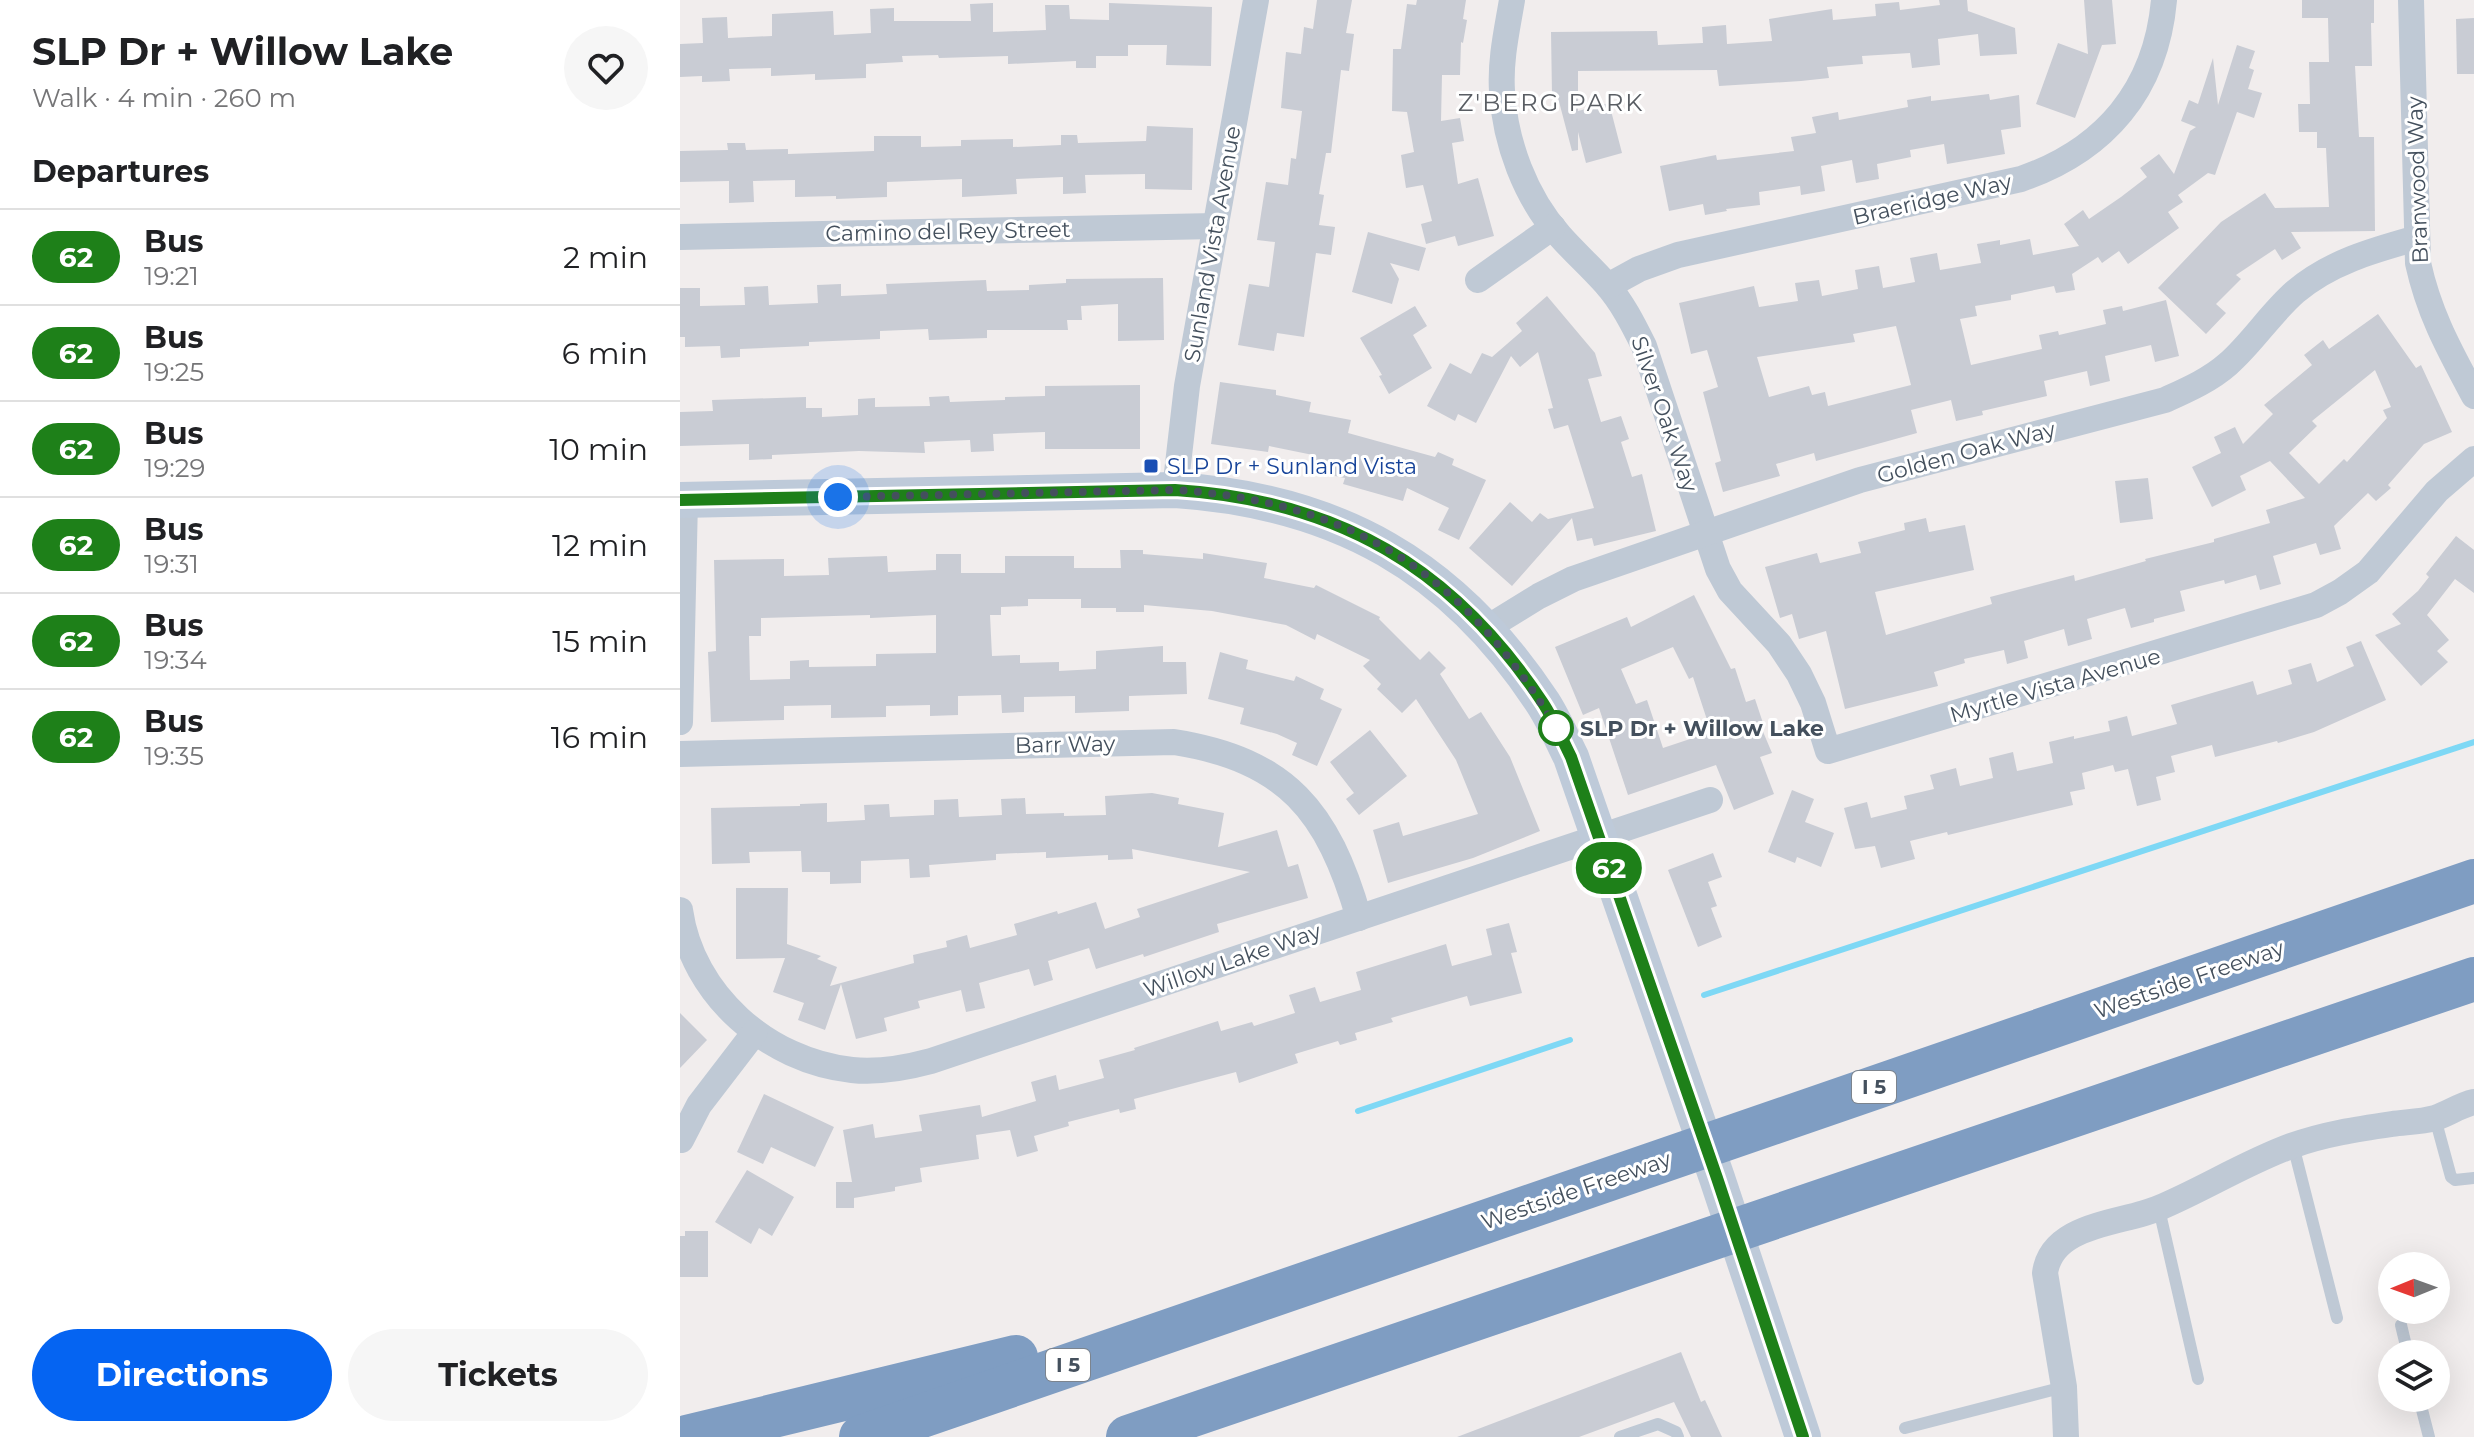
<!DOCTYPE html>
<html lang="en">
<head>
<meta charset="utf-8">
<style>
	:root { --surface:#fff; --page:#f6f6f6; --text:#202124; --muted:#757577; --line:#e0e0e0; --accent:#0564f2 }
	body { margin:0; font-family:Montserrat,sans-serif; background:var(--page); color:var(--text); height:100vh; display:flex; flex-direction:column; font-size:30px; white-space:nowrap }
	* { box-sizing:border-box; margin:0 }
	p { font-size:26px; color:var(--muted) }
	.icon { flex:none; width:44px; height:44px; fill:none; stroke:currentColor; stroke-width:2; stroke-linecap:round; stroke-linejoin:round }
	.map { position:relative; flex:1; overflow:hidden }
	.details { display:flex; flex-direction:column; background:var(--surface); width:680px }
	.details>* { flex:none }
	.badge { padding:0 16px; border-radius:26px; font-size:28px; line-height:52px }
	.needle { width:52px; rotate:269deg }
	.fabs { position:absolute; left:1698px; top:1252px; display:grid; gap:16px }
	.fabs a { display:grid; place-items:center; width:72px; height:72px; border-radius:50%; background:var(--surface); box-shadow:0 8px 32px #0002; font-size:40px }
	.you { position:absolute; width:40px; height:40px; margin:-20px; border:6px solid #fff; border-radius:50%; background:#1a73e8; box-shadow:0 0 0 12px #1a73e833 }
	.map>.badge { position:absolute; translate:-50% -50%; box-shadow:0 0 0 4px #fff }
	h2 { padding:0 32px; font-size:30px; line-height:72px }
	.round { display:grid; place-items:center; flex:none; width:84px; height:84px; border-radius:42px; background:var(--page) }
	.overview { display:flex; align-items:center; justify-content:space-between; height:136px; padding:0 32px }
	h1 { font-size:38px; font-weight:700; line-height:60px }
	.action { display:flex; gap:16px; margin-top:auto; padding:16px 32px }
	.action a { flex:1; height:92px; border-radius:48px; background:var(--accent); color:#fff; font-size:32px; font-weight:700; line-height:92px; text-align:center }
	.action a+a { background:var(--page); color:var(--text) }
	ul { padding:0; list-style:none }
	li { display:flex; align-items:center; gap:24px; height:96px; padding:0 32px; border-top:2px solid var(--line) }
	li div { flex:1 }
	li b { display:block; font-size:30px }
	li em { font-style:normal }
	li .badge { min-width:88px; font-weight:700; text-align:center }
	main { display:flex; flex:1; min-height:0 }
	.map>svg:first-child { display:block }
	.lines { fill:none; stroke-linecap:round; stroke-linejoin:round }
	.stream { stroke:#7ed8f5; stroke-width:6 }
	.building { fill:#c9ccd4; fill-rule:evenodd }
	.lane { stroke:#bfc9d5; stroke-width:12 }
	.street { stroke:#bfc9d5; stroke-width:26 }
	.secondary { stroke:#becad9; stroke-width:36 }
	.highway { stroke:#7f9dc2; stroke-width:44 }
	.line-casing { stroke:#fff; stroke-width:18 }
	.line { stroke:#1e8019; stroke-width:12 }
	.walk { stroke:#44505d; stroke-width:8; stroke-dasharray:0 14.4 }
	.transit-dot { fill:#1a4fb4; stroke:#fff; stroke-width:3 }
	.stop-dot { fill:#fff; stroke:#1e8019; stroke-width:4 }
	.labels { text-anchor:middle; stroke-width:6; stroke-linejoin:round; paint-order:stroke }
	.shield { fill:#fff; stroke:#7c848e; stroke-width:2 }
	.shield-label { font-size:20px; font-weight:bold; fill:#44505d }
	.street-label { font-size:22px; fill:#44505d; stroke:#fff }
	.transit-label { font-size:22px; fill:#164399; stroke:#fff; text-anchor:start }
	.stop-label { font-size:22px; font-weight:bold; fill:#44505d; stroke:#fff; text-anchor:start }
	.neighbourhood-label { font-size:24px; letter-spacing:2px; fill:#595d63; stroke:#fff }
</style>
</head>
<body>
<main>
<section class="details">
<div class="overview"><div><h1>SLP Dr + Willow Lake</h1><p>Walk · 4 min · 260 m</p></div><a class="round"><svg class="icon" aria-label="heart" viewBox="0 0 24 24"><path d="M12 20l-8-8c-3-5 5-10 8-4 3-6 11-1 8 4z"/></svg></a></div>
<h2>Departures</h2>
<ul>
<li><span class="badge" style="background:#1e8019;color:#fff">62</span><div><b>Bus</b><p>19:21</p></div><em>2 min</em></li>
<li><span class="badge" style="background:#1e8019;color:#fff">62</span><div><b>Bus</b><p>19:25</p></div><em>6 min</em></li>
<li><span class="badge" style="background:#1e8019;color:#fff">62</span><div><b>Bus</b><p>19:29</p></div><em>10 min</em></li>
<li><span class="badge" style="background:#1e8019;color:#fff">62</span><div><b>Bus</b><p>19:31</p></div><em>12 min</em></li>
<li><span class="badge" style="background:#1e8019;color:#fff">62</span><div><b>Bus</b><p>19:34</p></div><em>15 min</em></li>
<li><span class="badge" style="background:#1e8019;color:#fff">62</span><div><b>Bus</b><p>19:35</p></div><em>16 min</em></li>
</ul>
<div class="action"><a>Directions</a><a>Tickets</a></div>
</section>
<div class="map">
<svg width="1794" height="1437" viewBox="0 0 1794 1437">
	<rect width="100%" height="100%" fill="#f1eded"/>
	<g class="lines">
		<g class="stream">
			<path d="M1024 995 1794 742"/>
			<path d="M678 1111 890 1040"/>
		</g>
	</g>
	<g class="building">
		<path d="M637 0H672L666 33 674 34 669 71 661 70 651 153H646L639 194 644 195 639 225 655 227 651 255 636 253 624 337 597 333 594 351 558 345 569 284 589 287 595 242 577 240 586 182 608 185 611 158 616 159 622 111 601 108 606 52 621 54 624 27 633 29Z"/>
		<path d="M737 0H786L783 19 787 20 783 43 781 42 780 75H762L761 121 780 118 784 141 772 143 778 184 798 178 814 236 778 246 775 236 746 244 741 224 752 221 743 185 726 188 721 155 734 152 727 112 712 111 713 49H721L727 4 736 5Z"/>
		<path d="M1259 0H1287L1288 11 1335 28 1337 54 1300 56 1298 34 1258 39 1260 65 1232 68 1230 53 1182 56 1183 64 1147 67 1149 78 1121 81 1039 86 1037 70 898 71V111L929 103 942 153 906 163 898 132V150L892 151 877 94 872 95 871 32 977 31 978 45 1023 43 1022 27 1046 25 1047 44 1092 41 1089 19 1152 9 1153 20 1196 16 1195 4 1219 2 1220 10 1260 5Z"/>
		<path d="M1404 0H1432L1436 44 1422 45 1395 118 1356 104 1378 43 1408 54Z"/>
		<path d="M1622 0H1694V23H1691L1692 66H1675L1679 137H1694L1695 231 1611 232 1621 248 1602 260 1595 249 1556 275 1561 279 1536 304 1546 313 1526 334 1478 288 1541 222 1585 193 1595 208 1649 207 1646 148H1637V132H1619L1618 104H1630L1629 62H1649L1648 18H1622Z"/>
		<path d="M313 3V32L366 30 365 5H389L390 19 429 20V3L532 7 531 66 486 65 487 45H448V56H416V68H396V61L328 64V56L259 58 258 55 222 56 223 62 186 64V78L135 80V74L91 76V68L49 69 50 81 22 82V76L0 77V44L23 43 22 18 47 17 48 38 92 36V14L153 11 154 35 191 33 190 9 214 8V21H291L290 4Z"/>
		<path d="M1794 18V74H1777L1776 19Z"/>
		<path d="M1557 45 1575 51 1569 68 1574 70 1568 89 1582 93 1574 118 1557 112 1535 175 1528 173 1498 195 1503 202 1488 212 1499 228 1448 264 1439 251 1422 263 1418 257 1392 274 1395 290 1376 293 1374 286 1331 295V300L1295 306 1297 316 1280 319 1291 365 1362 349 1359 335 1378 331 1379 335 1426 324 1423 310 1442 306 1443 311 1486 300 1499 356 1475 362 1471 345 1425 356 1430 381 1410 386 1407 371 1364 381 1367 396 1302 411 1303 415 1276 421 1271 400 1231 410 1237 433 1136 461 1134 453 1096 464 1100 476 1043 492 1035 463 1041 461 1023 392 1038 387 1027 350 1011 354 999 303 1074 286 1079 307 1118 301 1115 283 1139 280 1142 296 1178 289 1175 270 1199 266 1203 288 1235 282 1230 258 1257 253 1260 270 1301 263 1297 244 1320 240V245L1350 239 1353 255 1399 246 1384 224 1403 210 1409 219 1441 197 1467 177 1460 168 1479 154 1494 174 1510 131 1516 127 1501 121 1509 100 1518 104 1533 58 1538 105ZM1216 326 1231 385 1148 406 1145 392 1132 395 1129 386 1089 397 1077 357 1175 342 1173 334Z"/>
		<path d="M1309 94 1310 100 1339 95 1341 127 1321 130 1325 154 1267 164 1264 144 1230 150 1231 157 1197 164 1199 179 1176 183 1172 160 1141 166 1145 191 1121 195 1120 186 1079 192 1080 205 1046 209 1047 211 1025 215 1023 204 989 211 980 166 1036 155 1037 160 1114 151 1111 137 1136 133 1132 117 1158 112 1159 120 1228 107 1227 100 1251 96V101Z"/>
		<path d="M467 126 513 128 512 190 465 189V174L405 175 406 193 383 194V177L336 179 337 194 282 197V179L207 182V197L156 199V196L115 197V180L73 181 74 202 49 203V181L0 182V151L48 150 47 143H65L66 150 108 149V154L194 151V136H241V147L281 146V140L333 139V147L381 145V135H397L398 143 466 141Z"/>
		<path d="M688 232 746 248 739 271 710 263 719 279 712 304 672 292Z"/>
		<path d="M483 278 484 340 438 341V304L401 306 402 320H387L388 330H307V338L249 340 248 329 200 331V339L129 342V346L60 349V357L41 358 40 346 5 347V337H0V288H20V306L65 305 64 287 88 286 89 305 138 303 137 285 161 284V296L207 294 206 284 306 280 307 291 349 290V285L386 283V279Z"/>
		<path d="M867 296 915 353 922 376 908 379 921 422 941 416 949 439 941 442 952 477 962 474 976 531 914 546 912 538 897 541 892 518 832 586 789 548 830 502 852 522 860 513 868 519 914 508 888 425 874 429 868 409 873 408 858 352 840 367 831 356 796 423 778 414 775 421 747 406 770 363 791 374 802 353 812 357 842 331 836 323Z"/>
		<path d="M735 306 747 326 733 335 752 368 709 394 699 376 702 375 680 338Z"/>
		<path d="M1698 314 1736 368 1741 365 1772 432 1744 444 1708 485 1711 488 1696 501 1688 493 1654 526 1661 549 1640 555 1636 543 1593 556 1601 584 1580 590 1576 575 1545 584 1544 580 1500 591 1505 611 1474 619V622L1451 628 1445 608 1407 619 1412 639 1388 646 1384 629 1344 641 1348 658 1327 664 1324 650 1284 659 1285 663 1254 672 1258 686 1165 709 1146 631 1119 639 1112 614 1100 618 1085 567 1137 553 1140 563 1181 553 1178 542 1225 530 1224 523 1246 518 1249 532 1285 525 1294 570 1195 592 1206 635 1312 604 1310 597 1394 575 1395 581 1466 561 1465 559 1534 542V539L1590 523 1586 510 1625 498 1590 461 1560 476 1566 490 1532 507 1512 467 1541 453 1534 437 1555 427 1563 444 1593 414 1584 405 1632 365 1624 355 1643 340 1649 349ZM1695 370 1711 407 1703 410 1707 418 1667 462 1664 459 1639 484 1609 453 1637 426 1632 421Z"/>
		<path d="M540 382 596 390V395L631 402 629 412 671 420 668 433 755 457 758 452 774 459 772 465 806 480 779 540 758 530 769 508 727 488 723 501 663 484 665 478 630 471 633 455 589 446 588 452 531 444Z"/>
		<path d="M460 385V449H365V432L313 434 314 451 291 452 290 440 244 442 245 453 179 451 92 455V459L69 460V444L0 446V412L33 411 32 400 126 397V408H142V417L178 415V399L195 398V407L250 406 249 397 269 396 270 402 325 400V397L365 396V386Z"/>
		<path d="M1468 478 1473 519 1440 523 1435 481Z"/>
		<path d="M1776 536 1794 550V593L1775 579 1747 615 1769 640 1757 651 1768 662 1741 686 1695 635 1721 624 1712 614 1738 591 1749 577 1746 574Z"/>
		<path d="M440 550H463V554L523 559V553L587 563 584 578 634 588 636 585 700 617 699 619 740 660 749 651 766 668 760 674 789 719 801 712 830 757 860 831 793 858 708 883 693 830 719 822 723 836 798 814 776 760 736 699 722 713 697 689 701 684 683 666 690 660 637 634 635 640 606 625 532 611 464 605V612H436V608H401V599H348V606L321 607V615H310L312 656 340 655V663L379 662V671L416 669V651L483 646V662H506L507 694 449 696V711L395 713V696L344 697V712L322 713 321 695 278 696V715L250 716V705L206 706V717L151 718V705L104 706V720L31 722 28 652 36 651 34 560 104 559V576L149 575 148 558 207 556 208 572 256 570V554H281V573H325V556H394V568H441ZM190 615V618L256 615V653L196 654V666L129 667V660L110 661V679L70 680 69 636H81V618Z"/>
		<path d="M1014 595 1051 669 1055 668 1066 702 1075 699 1084 726 1081 727 1092 753 1080 757 1094 794 1054 810 1036 765 948 795 919 708 903 715 875 647 947 617 951 627ZM993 647 1009 679 1013 677 1031 732 983 748 967 700 956 704 941 669Z"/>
		<path d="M1681 641 1706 700 1634 732 1598 743 1597 741 1535 757 1532 745 1491 756 1495 772 1476 777 1481 800 1457 806 1448 769 1435 772 1433 765 1402 773 1405 789 1390 792 1393 805 1268 835 1267 832 1230 841 1235 859 1201 868 1195 846 1175 849 1164 808 1187 802 1191 818 1227 809 1224 796 1254 789 1250 775 1276 768 1280 786 1313 778 1309 758 1333 752 1337 771 1373 763 1369 742 1394 736V739L1430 731 1428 721 1447 716 1452 736 1497 724 1491 705 1573 681 1577 695 1612 684 1608 670 1631 663 1637 682 1674 666 1666 647Z"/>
		<path d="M540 652 568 660 566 669 614 681 616 676 644 689 640 699 662 709 637 766 612 755 617 743 597 734 560 724 564 708 528 699Z"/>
		<path d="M690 730 727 776 679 815 666 799 674 793 650 762Z"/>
		<path d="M1112 790 1134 799 1125 822 1154 833 1141 867 1117 857 1115 863 1088 852Z"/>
		<path d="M472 793 499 798 498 804 544 813 538 847 597 830 608 867 618 864 628 898 537 924 539 932 464 957 463 954 416 969 409 948 368 961 373 980 354 986 349 969 299 983 305 1008 286 1012 281 990 238 1001 240 1008 204 1018 207 1031 176 1039 161 984 145 1030 118 1020 124 1003 93 992 105 958 56 959V888H108L107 944 141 956 137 959 157 967 150 986 234 963 233 955 267 947 266 941 287 935 290 948 337 935 334 924 377 911 378 914 416 902 425 929 460 917 457 909 570 872 452 849 453 859 428 860V855L366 858V852L316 854V860L249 865 250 877 230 878 229 859 181 861V883L150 884V872H122L121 851 69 852 70 863 32 864 31 808 120 806V804L147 803V822L185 820 184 805 209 804 210 817 254 815V800L278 799 279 817 322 815 321 799 345 798 346 814 384 813V816L426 815 425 796Z"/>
		<path d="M1033 853 1042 877 1028 882 1037 906 1031 908 1042 937 1018 947 988 870Z"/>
		<path d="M829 923 837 952 831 953 842 993 790 1006 787 996 711 1018 713 1022 675 1033 677 1040 660 1045 658 1041 615 1054 618 1063 559 1083 556 1072 454 1099 456 1109 440 1113 439 1109 388 1122 389 1126 354 1136 358 1151 337 1157 330 1130 296 1135 299 1159 240 1168 242 1182 215 1187V1191L174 1198V1208H156V1182H172L163 1130 193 1124 195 1138 242 1131 239 1115 300 1105 302 1117 356 1101 351 1082 376 1075 379 1090 424 1078 419 1060 455 1050 454 1048 538 1021 541 1031 572 1022 574 1026 615 1013 609 995 635 987 640 1002 681 990 676 972 766 944 772 966 812 955 806 929Z"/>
		<path d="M0 1013 27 1040 0 1068Z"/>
		<path d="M84 1094 154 1127 135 1167 91 1147 83 1164 57 1152Z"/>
		<path d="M67 1170 114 1197 92 1236 79 1228 71 1244 35 1222Z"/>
		<path d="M5 1231H28V1277H0V1236H5Z"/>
		<path d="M1001 1352 1021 1402 1025 1400 1042 1437H1011L994 1402 899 1437H777Z"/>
	</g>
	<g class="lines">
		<g class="lane">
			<path d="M1755 1118 1771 1177 1775 1180 1794 1178"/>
			<path d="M1613 1145 1657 1318"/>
			<path d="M1479 1209 1518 1379"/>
			<path d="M1721 1325 1728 1354"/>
			<path d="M1739 1398 1749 1437"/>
			<path d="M1225 1428 1384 1387"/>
			<path d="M940 1437 978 1424 996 1432 998 1437"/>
		</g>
		<g class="street">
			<path d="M832 0C827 30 820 60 822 91 825 142 845 197 880 236 894 252 911 267 926 284 942 302 953 324 964 346L1038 569 1050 591 1099 644 1119 674 1133 703 1148 751 1636 605 1660 592 1688 572 1757 491 1794 459"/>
			<path d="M1731 0 1738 263C1749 314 1770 351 1794 396"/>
			<path d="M0 237 536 226"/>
			<path d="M798 280 873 227"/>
			<path d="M928 286 959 269 998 255 1341 179C1425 150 1476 90 1484 0"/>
			<path d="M495 490 507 386 576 0"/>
			<path d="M807 628 859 596 893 579 1180 480 1485 400C1507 390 1530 380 1548 364 1573 342 1590 314 1615 292 1650 262 1694 250 1737 238"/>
			<path d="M0 722 5 500"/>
			<path d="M0 754 494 742C607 760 648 811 679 918"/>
			<path d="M0 910C12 995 88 1061 172 1070 199 1073 225 1068 251 1061L1030 800"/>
			<path d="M1 1140 19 1105 75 1032"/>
			<path d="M1386 1437 1384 1387 1365 1273C1372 1223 1442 1224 1479 1208 1524 1189 1565 1163 1611 1146 1644 1134 1678 1129 1712 1124 1726 1122 1741 1122 1755 1118 1768 1114 1780 1105 1794 1102"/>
		</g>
		<path class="secondary" d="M0 500 495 490C658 501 773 566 863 703 874 720 882 739 891 757L1037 1178 1123 1437"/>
		<g class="highway">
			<path d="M7 1437 336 1357"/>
			<path d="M181 1437 1794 881"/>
			<path d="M448 1437 1794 979"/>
		</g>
	</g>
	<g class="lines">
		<g class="line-casing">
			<path id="line" d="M0 500 495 490C657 500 773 567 863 703 874 720 882 739 891 757L1037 1178 1123 1437"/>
		</g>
		<use href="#line" class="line"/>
		<path class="walk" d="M158 497 495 490C638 499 747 549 834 665 850 686 865 707 877 731L876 728"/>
	</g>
	<rect class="transit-dot" x="463" y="458" width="16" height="16" rx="4"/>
	<circle class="stop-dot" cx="876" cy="728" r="16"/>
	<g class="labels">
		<g class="shield">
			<rect x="1172" y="1071" width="44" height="32" rx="6"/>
			<rect x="366" y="1349" width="44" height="32" rx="6"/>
		</g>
		<g class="shield-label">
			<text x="1194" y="1094">I 5</text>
			<text x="388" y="1372">I 5</text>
		</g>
		<g class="street-label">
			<text transform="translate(1737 180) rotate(-92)" y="8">Branwood Way</text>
			<text transform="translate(1252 199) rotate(-13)" y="8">Braeridge Way</text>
			<text transform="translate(268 231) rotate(-1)" y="8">Camino del Rey Street</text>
			<text transform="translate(532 244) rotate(-80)" y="8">Sunland Vista Avenue</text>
			<text transform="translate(985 414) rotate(71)" y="8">Silver Oak Way</text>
			<text transform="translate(1286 452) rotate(-15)" y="8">Golden Oak Way</text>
			<text transform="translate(1375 685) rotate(-16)" y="8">Myrtle Vista Avenue</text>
			<text transform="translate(385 744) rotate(-1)" y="8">Barr Way</text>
			<text transform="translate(552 960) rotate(-19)" y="8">Willow Lake Way</text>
			<text transform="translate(1509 979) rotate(-19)" y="8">Westside Freeway</text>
			<text transform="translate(896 1190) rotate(-19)" y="8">Westside Freeway</text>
		</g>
		<g class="transit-label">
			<text x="487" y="474">SLP Dr + Sunland Vista</text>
		</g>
		<g class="stop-label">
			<text x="900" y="736">SLP Dr + Willow Lake</text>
		</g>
		<g class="neighbourhood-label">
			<text x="871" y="111">Z'BERG PARK</text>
		</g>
	</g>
</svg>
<div class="fabs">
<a><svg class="needle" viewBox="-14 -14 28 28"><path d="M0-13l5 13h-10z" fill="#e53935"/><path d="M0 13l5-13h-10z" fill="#757577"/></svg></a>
<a><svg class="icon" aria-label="layers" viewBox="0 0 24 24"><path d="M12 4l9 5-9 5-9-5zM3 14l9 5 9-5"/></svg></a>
</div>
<div class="you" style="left:158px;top:497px"></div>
<b class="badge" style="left:929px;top:868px;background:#1e8019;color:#fff">62</b>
</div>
</main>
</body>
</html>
